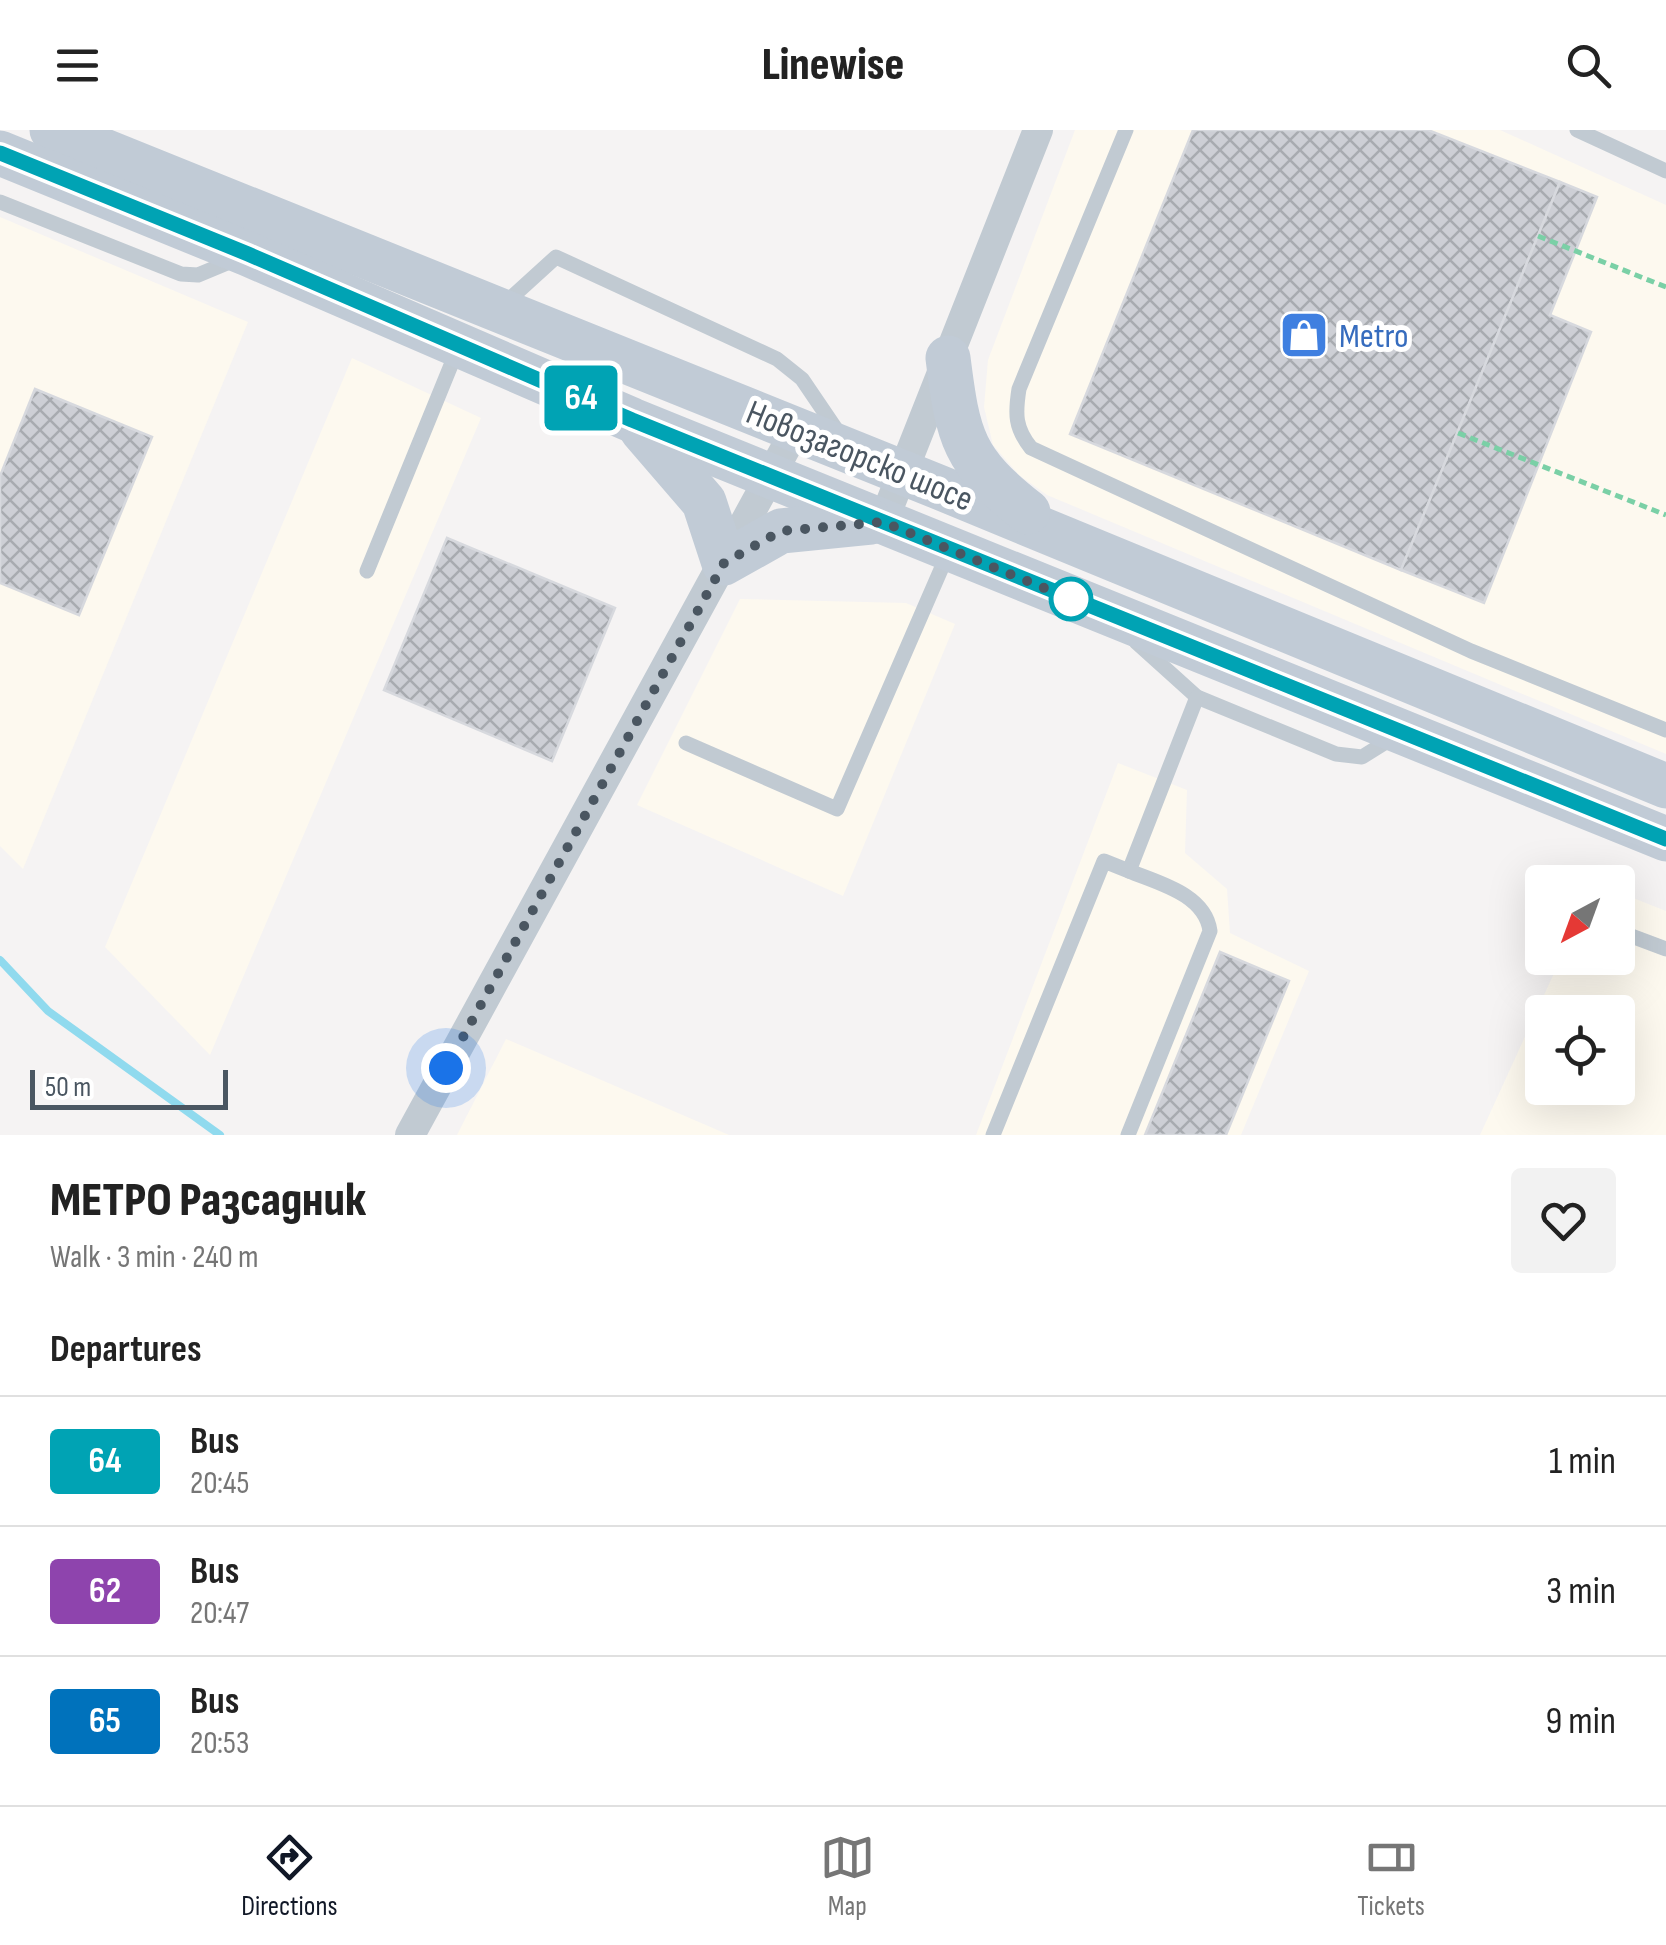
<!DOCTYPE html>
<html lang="en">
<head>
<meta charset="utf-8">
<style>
	:root { --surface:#fff; --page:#f2f2f2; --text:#222; --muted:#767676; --line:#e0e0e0; --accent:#111827 }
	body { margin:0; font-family:"Sofia Sans Condensed",sans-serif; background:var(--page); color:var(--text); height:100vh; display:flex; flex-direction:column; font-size:38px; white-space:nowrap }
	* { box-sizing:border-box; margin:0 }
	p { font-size:32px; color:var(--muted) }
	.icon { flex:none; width:55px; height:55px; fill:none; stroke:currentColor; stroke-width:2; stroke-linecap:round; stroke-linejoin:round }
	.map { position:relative; height:1005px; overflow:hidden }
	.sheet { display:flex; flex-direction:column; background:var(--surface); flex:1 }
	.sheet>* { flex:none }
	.badge { padding:0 20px; border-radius:8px; font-size:35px; line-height:65px }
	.needle { width:65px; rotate:221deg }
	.fabs { position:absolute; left:1525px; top:735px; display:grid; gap:20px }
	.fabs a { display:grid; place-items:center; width:110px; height:110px; border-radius:10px; background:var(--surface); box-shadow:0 10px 40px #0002; font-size:50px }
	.scale { position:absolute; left:30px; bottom:25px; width:198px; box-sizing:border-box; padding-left:10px; border:5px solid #4a5661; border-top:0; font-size:28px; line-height:35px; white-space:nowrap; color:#4a5661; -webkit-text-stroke:8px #fff; paint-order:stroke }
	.you { position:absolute; width:50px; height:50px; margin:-25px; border:8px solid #fff; border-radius:50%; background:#1a73e8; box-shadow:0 0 0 15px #1a73e833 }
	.map>.badge { position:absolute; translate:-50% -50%; box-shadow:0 0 0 5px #fff }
	h2 { padding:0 50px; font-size:38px; line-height:90px }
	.round { display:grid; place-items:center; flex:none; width:105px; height:105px; border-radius:10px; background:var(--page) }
	.head { display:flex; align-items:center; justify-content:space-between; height:170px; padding:0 50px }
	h1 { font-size:48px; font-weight:800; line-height:75px }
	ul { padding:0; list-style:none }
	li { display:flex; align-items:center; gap:30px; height:130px; padding:0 50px; border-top:2px solid var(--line) }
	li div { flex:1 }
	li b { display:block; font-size:38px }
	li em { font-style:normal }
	li .badge { min-width:110px; font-weight:700; text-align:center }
	header { display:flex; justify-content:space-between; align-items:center; height:130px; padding:0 50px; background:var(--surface); font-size:45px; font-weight:800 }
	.dock { display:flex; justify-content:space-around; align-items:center; height:140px; border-top:2px solid var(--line); background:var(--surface); font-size:28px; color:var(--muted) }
	.dock a { display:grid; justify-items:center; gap:5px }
	.dock .current { color:var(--accent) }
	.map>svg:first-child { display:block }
	.commercial { fill:#fdf9ef; fill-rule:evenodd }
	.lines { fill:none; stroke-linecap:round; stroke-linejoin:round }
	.stream { stroke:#90daee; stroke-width:8 }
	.building { fill:url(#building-cross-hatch); stroke:#d7d9de; stroke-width:2.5 }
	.path { stroke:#7ad0a6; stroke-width:5; stroke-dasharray:8 5; stroke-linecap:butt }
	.lane { stroke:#c1cad2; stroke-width:15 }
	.street { stroke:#c1cad2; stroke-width:30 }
	.secondary { stroke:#c1cbd6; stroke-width:45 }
	.line-casing { stroke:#fff; stroke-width:22 }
	.line { stroke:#00a3b4; stroke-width:15 }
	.walk { stroke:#4a5661; stroke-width:10; stroke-dasharray:0 18 }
	.stop-dot { fill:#fff; stroke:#00a3b4; stroke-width:5 }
	.labels { text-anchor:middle; stroke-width:10; stroke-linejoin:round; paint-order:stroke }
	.shop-label { font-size:35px; fill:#366cbe; stroke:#fff; text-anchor:start }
	.street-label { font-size:35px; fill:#4a5661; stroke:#fff }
</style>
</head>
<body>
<header><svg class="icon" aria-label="menu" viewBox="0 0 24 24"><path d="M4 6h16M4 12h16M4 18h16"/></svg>Linewise<svg class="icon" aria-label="search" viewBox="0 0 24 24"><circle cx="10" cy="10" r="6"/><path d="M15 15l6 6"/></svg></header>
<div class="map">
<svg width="1666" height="1005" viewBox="0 0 1666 1005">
	<defs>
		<pattern id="building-cross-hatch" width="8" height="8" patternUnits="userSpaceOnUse" patternTransform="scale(2.5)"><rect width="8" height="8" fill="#cdcfd5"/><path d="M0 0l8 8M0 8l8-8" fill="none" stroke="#a8abb0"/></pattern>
	</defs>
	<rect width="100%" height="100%" fill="#f5f3f3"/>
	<g class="commercial">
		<path d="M1075 0H1500L1666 75V624L1047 365 1019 345 993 315 984 277 988 230Z"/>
		<path d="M0 87 248 192 23 739 0 716Z"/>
		<path d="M352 228 481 288 210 925 105 817Z"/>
		<path d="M740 469 906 473 955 494 843 766 637 675Z"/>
		<path d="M1118 633 1187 660 1185 723 1227 759 1230 803 1309 841 1241 1005H976Z"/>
		<path d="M1618 762 1666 781V1005H1480L1561 828H1618ZM1542 882H1618V958H1542Z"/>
		<path d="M506 909 729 1005H457Z"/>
	</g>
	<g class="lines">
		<path class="stream" d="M0 830 48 881 220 1005"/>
	</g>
	<g class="building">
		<path d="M1193 0H1428L1560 52 1401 440 1070 304Z"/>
		<path d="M1560 52 1597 67 1550 185 1591 202 1484 473 1401 440Z"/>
		<path d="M35 259 152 307 79 485 0 453V346Z"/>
		<path d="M447 408 615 478 552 631 384 560Z"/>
		<path d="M1220 822 1289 851 1226 1005H1145Z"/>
	</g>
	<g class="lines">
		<g class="path">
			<path d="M1538 106 1666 157"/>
			<path d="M1458 303 1666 385"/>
		</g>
		<g class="lane">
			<path d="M1126 0 1019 259C1015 284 1015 298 1031 318L1471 521 1666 600"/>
			<path d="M1577 0 1666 41"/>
			<path d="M0 72 181 144 198 145 234 130"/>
			<path d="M501 177 556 127 777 229 802 249 840 305"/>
			<path d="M367 441 458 218"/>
			<path d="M1136 512 1197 567 1336 624 1362 627 1394 607"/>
			<path d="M686 613 837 679 949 421"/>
			<path d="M1618 801 1666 819"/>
			<path d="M993 1005 1104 731 1129 741 1197 567"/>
			<path d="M1128 1005 1210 801C1205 764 1158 753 1129 741"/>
		</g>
		<g class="street">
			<path d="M883 392 1038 0"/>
			<path d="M410 1005 796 299"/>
		</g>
		<g class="secondary">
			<path d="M52 0 941 358 1666 656"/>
			<path d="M0 23 248 124 632 290 1666 709"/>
			<path d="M948 228C958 308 963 331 1028 382"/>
			<path d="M642 300 704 372 724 433 781 401 871 392"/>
		</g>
	</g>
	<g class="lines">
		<g class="line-casing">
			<path id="line" d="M0 23 248 124 632 290 1666 709"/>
		</g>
		<use href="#line" class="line"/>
		<path class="walk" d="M446 938 724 433 781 401 883 392 1071 469"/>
	</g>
	<defs>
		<g id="shop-square" transform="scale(2.5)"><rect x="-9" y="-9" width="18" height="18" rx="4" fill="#3f7fe0" stroke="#fff"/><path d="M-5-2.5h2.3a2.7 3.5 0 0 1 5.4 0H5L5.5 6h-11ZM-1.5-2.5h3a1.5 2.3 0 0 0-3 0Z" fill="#fff"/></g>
	</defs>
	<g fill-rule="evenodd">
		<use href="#shop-square" x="1304" y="205"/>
	</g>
	<circle class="stop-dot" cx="1071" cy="469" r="20"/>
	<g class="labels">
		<g class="shop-label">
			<text x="1339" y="217">Metro</text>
		</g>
		<g class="street-label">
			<text transform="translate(860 325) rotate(22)" y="12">Новозагорско шосе</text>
		</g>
	</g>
</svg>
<div class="fabs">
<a><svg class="needle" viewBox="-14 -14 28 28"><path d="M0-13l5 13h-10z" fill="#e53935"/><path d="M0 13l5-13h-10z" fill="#767676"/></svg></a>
<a><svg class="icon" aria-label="locate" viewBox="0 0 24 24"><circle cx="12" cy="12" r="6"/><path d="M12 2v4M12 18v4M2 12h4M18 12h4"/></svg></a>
</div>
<div class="scale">50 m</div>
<div class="you" style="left:446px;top:938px"></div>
<b class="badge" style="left:581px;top:268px;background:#00a3b4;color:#fff">64</b>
</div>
<section class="sheet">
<div class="head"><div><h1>МЕТРО Разсадник</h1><p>Walk · 3 min · 240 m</p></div><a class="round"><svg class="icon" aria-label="heart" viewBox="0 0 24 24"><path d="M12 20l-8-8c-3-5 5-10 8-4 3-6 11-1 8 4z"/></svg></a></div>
<h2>Departures</h2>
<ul>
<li><span class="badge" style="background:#00a3b4;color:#fff">64</span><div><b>Bus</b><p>20:45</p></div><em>1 min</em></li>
<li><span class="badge" style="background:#8e44ad;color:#fff">62</span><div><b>Bus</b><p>20:47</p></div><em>3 min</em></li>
<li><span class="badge" style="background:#0072bc;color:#fff">65</span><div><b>Bus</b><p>20:53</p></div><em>9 min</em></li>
</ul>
</section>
<nav class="dock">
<a class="current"><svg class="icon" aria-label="directions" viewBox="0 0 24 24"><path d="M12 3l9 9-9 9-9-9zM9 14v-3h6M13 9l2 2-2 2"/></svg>Directions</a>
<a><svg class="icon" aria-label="map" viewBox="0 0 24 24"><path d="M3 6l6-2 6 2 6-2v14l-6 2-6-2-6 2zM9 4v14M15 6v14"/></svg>Map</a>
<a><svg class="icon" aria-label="tickets" viewBox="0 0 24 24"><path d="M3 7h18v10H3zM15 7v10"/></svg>Tickets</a>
</nav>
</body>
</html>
